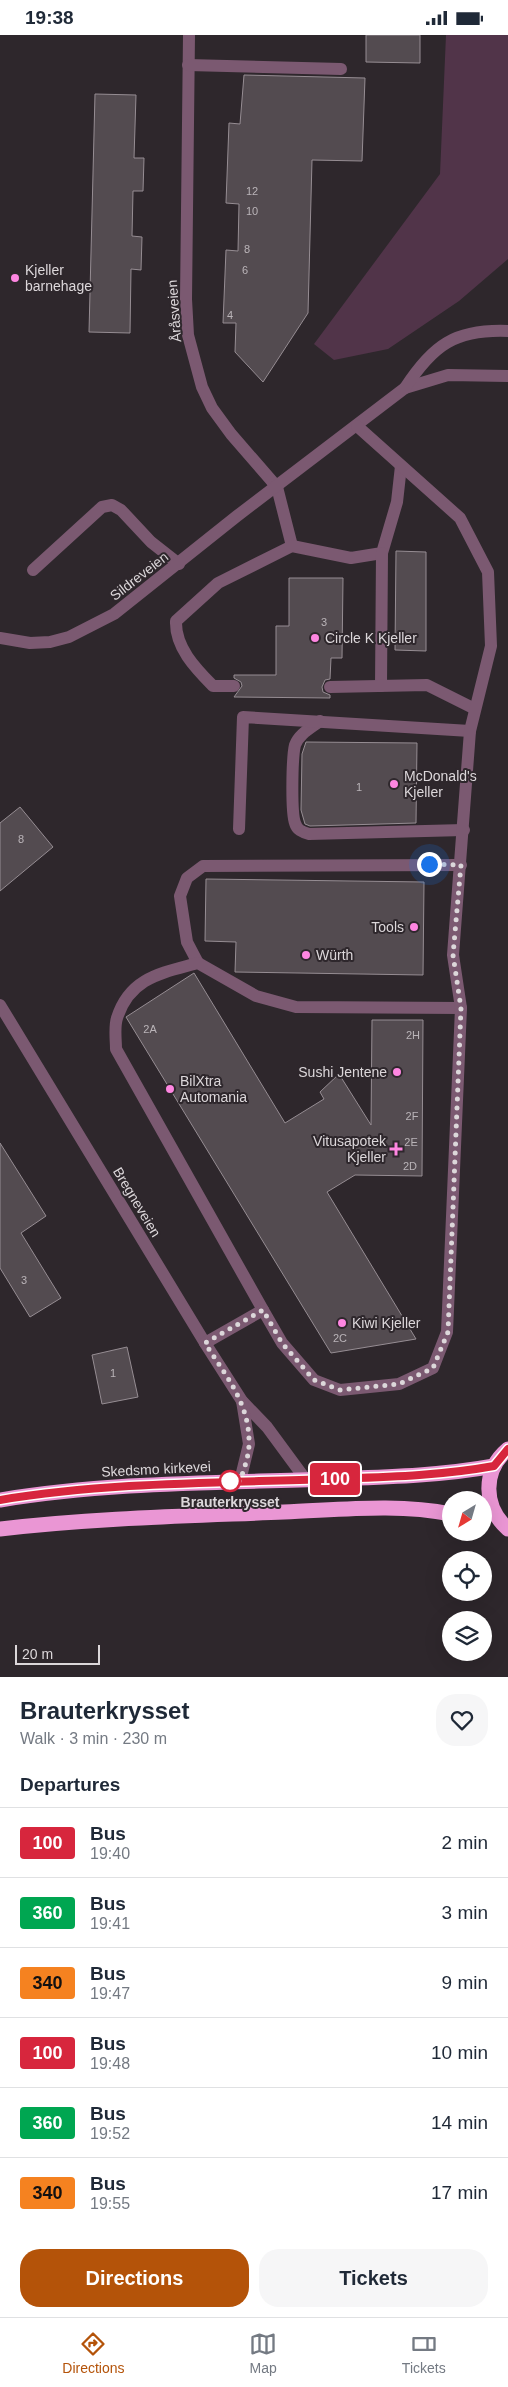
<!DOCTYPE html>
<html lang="en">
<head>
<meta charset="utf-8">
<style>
	:root { --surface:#fff; --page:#f6f6f7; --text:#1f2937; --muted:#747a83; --line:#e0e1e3; --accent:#b45309 }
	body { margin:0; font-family:Helvetica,sans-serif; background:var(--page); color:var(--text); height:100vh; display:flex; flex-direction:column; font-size:19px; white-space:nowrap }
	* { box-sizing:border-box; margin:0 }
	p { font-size:16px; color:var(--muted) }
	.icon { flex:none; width:28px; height:28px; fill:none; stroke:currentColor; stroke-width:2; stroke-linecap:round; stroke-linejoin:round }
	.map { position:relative; height:1642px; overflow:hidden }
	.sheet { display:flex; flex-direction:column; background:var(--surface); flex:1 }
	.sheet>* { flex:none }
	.badge { padding:0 10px; border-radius:4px; font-size:18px; line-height:32px }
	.needle { width:32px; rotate:217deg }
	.controls { position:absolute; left:442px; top:1456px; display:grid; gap:10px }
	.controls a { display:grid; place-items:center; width:50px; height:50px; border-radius:50%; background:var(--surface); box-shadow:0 5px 20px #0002; font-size:25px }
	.scale { position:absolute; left:15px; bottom:12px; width:85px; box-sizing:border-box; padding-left:5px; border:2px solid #dcd7da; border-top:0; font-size:14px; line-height:18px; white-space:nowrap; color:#dcd7da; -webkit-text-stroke:4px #2e272c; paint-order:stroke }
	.you { position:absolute; width:25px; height:25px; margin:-12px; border:4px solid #fff; border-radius:50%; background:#1a73e8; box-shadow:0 0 0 8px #1a73e833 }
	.map>.badge { position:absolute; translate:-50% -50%; box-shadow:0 0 0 2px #fff }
	h2 { padding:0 20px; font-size:19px; line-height:45px }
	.round { display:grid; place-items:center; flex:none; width:52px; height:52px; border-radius:20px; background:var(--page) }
	.overview { display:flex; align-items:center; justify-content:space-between; height:85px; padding:0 20px }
	h1 { font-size:24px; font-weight:800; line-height:38px }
	.primary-button { display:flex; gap:10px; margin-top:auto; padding:10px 20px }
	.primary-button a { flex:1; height:58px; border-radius:20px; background:var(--accent); color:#fff; font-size:20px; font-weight:800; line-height:58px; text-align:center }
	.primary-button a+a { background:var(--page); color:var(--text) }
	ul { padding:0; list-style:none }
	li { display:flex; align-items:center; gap:15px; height:70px; padding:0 20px; border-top:1px solid var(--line) }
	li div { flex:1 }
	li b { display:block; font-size:19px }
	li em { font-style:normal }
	li .badge { min-width:55px; font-weight:700; text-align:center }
	.status { display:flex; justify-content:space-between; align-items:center; height:35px; padding:0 25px; background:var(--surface); direction:ltr }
	.status svg { height:14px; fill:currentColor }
	.tabs { display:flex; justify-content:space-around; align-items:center; height:70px; border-top:1px solid var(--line); background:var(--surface); font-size:14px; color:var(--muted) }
	.tabs a { display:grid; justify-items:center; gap:2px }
	.tabs .active { color:var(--accent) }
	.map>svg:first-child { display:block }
	.green { fill:#513449 }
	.building { fill:#534b50; stroke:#968d93 }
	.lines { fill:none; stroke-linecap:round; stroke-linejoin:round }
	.minor { stroke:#7b5971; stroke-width:12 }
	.highway { stroke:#ea96d4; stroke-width:15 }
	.line-casing { stroke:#fff; stroke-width:11 }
	.line { stroke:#d7263d; stroke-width:8 }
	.walk { stroke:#dcd7da; stroke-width:5; stroke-dasharray:0 9 }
	.poi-dot { fill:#fe86e1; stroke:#2e272c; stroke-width:2 }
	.stop-dot { fill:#fff; stroke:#d7263d; stroke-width:2.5 }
	.labels { text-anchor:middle; stroke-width:4; stroke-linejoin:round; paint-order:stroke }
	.number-label { font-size:11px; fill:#bab4b8 }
	.poi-label { font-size:14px; fill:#dcd7da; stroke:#2e272c; text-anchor:start }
	.street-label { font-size:14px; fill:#dcd7da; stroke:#2e272c }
	.stop-label { font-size:14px; font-weight:bold; fill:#dcd7da; stroke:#2e272c }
</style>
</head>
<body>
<div class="status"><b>19:38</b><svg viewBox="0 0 49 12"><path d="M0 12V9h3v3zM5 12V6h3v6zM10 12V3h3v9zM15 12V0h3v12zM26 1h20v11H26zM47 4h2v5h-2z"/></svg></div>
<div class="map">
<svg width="508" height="1642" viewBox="0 0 508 1642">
	<rect width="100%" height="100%" fill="#2e272c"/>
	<path class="green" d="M446 0H508V224L459 266 388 314 334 325 314 309 440 139Z"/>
	<g class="building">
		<path d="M366 0H420V28L366 27Z"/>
		<path d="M244 40 365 43 362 126 312 125 308 278 263 347 235 317 236 288H223L226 215 238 216 239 169 226 168 229 88 240 89Z"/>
		<path d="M95 59 136 60 134 123H144L143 156H133L132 201 142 202 141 235 131 234 130 298 89 297Z"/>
		<path d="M396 516 426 517V616L395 615Z"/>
		<path d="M289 543H343L342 623H331L330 644 325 645 322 652 323 657 330 660V663L234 662 242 651 241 647 234 643V640H276V591H289Z"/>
		<path d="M306 707 417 708 416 788 310 791 305 789 301 775 302 719Z"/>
		<path d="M20 772 53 812 0 856V788Z"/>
		<path d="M206 844 424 847 423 940 235 937 236 907 205 906Z"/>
		<path d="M194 938 285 1088 324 1064 320 1057 339 1039 371 1090 372 985H423L422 1141 355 1140 327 1157 416 1304 331 1318 126 982Z"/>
		<path d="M0 1108 46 1181 21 1198 61 1263 30 1282 0 1233Z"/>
		<path d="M127 1312 138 1362 102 1369 92 1320Z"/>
	</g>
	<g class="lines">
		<g class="minor">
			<path d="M189 0 186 264 188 300 202 352 212 373 231 399 277 452 292 511"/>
			<path d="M188 30 341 34"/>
			<path d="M405 353 448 340 508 341"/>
			<path d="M33 535 102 472 112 470 121 475 151 507 179 529"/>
			<path d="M0 603 30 608 50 607 69 602 114 579 237 481 405 353C433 310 455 294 508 296"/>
			<path d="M234 651H213C195 633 175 612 176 586L218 548 292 511 351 523 382 518 397 467 401 431"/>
			<path d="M381 651 382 518"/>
			<path d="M330 652 427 650 475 674"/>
			<path d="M320 686C311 693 299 699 295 710 292 722 291 777 295 788 297 795 302 797 309 799L464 795"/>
			<path d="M239 794 243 682 470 696"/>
			<path d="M198 928 187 907 180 861 187 843 203 831 461 830"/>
			<path d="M0 970 205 1308 242 1366 267 1392 306 1445"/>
			<path d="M263 1275 116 1014C116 1005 114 992 117 983 130 942 162 938 198 928L256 961 296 972 461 973"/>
			<path d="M205 1308 263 1275 282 1308 314 1345 340 1355 399 1349 433 1333 447 1297 461 973 453 920 470 696 491 611 488 537 460 483 357 391"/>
			<path d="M240 1446 249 1409 242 1366"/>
		</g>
		<g class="highway">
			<path d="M508 1414C482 1436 483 1472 508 1494"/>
			<path d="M0 1465C108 1447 219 1448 328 1444 384 1442 439 1441 494 1431"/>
			<path d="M0 1494C95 1483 189 1481 284 1477 338 1475 398 1468 451 1479"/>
		</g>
	</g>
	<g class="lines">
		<g class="line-casing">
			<path id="line" d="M0 1465C108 1447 219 1448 328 1444 384 1442 439 1441 494 1431L508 1414"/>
		</g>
		<use href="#line" class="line"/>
		<path class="walk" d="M230 1446H240C244 1434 249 1421 249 1409 250 1368 225 1340 205 1308L263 1275 282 1308 314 1345 340 1355 399 1349 433 1333 448 1297 461 973 453 920 461 830 429 829"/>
	</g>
	<g class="poi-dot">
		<circle cx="15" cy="243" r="5"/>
		<circle cx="315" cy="603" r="5"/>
		<circle cx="394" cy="749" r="5"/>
		<circle cx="414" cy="892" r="5"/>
		<circle cx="306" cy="920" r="5"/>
		<circle cx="397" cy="1037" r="5"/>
		<circle cx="170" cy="1054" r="5"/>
		<path d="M393.5 1106.5h5v5h5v5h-5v5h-5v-5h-5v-5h5z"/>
		<circle cx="342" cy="1288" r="5"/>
	</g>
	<circle class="stop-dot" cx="230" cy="1446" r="10"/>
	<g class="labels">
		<g class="number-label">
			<text x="252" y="160">12</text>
			<text x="252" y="180">10</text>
			<text x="247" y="218">8</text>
			<text x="245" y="239">6</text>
			<text x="230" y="284">4</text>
			<text x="324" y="591">3</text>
			<text x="359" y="756">1</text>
			<text x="21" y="808">8</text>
			<text x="150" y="998">2A</text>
			<text x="413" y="1004">2H</text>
			<text x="412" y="1085">2F</text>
			<text x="411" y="1111">2E</text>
			<text x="410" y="1135">2D</text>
			<text x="24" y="1249">3</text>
			<text x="340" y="1307">2C</text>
			<text x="113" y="1342">1</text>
		</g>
		<g class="poi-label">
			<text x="25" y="240">Kjeller<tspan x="25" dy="16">barnehage</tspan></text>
			<text x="325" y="608">Circle K Kjeller</text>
			<text x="404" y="746">McDonald's<tspan x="404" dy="16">Kjeller</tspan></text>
			<text x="404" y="897" text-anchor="end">Tools</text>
			<text x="316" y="925">Würth</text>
			<text x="387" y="1042" text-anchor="end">Sushi Jentene</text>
			<text x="180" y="1051">BilXtra<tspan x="180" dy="16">Automania</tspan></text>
			<text x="386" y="1111" text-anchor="end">Vitusapotek<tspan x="386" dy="16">Kjeller</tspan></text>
			<text x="352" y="1293">Kiwi Kjeller</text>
		</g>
		<g class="street-label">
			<text transform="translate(174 276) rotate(-94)" y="5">Åråsveien</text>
			<text transform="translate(139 541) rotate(-38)" y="5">Sildreveien</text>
			<text transform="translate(137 1167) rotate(59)" y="5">Bregneveien</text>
			<text transform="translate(156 1434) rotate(-3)" y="5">Skedsmo kirkevei</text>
		</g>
		<g class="stop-label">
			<text x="230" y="1472">Brauterkrysset</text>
		</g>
	</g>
</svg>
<div class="controls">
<a><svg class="needle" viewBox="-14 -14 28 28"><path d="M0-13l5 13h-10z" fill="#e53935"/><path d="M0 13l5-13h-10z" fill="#747a83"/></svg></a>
<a><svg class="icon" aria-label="locate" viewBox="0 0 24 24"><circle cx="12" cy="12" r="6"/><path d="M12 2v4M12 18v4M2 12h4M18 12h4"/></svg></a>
<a><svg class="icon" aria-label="layers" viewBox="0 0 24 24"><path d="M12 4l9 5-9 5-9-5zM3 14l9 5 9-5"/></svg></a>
</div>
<div class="scale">20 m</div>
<div class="you" style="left:429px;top:829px"></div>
<b class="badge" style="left:335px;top:1444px;background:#d7263d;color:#fff">100</b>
</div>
<section class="sheet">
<div class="overview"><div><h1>Brauterkrysset</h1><p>Walk · 3 min · 230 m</p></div><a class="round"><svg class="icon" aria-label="heart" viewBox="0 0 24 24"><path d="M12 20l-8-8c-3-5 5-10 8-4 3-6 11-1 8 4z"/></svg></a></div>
<h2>Departures</h2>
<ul>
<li><span class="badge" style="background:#d7263d;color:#fff">100</span><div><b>Bus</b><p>19:40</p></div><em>2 min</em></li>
<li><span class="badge" style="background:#00a651;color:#fff">360</span><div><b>Bus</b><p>19:41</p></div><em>3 min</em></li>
<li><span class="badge" style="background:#f58220;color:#111">340</span><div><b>Bus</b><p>19:47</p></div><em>9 min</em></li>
<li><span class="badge" style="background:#d7263d;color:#fff">100</span><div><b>Bus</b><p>19:48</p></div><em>10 min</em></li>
<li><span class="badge" style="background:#00a651;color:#fff">360</span><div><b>Bus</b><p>19:52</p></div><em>14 min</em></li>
<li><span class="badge" style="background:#f58220;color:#111">340</span><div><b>Bus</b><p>19:55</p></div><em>17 min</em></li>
</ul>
<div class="primary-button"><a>Directions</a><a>Tickets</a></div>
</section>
<nav class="tabs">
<a class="active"><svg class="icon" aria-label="directions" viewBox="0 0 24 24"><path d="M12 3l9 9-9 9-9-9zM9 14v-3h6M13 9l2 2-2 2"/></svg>Directions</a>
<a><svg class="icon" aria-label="map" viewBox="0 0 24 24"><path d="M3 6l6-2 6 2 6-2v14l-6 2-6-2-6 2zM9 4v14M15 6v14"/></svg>Map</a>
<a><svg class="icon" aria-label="tickets" viewBox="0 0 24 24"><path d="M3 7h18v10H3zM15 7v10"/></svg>Tickets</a>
</nav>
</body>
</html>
